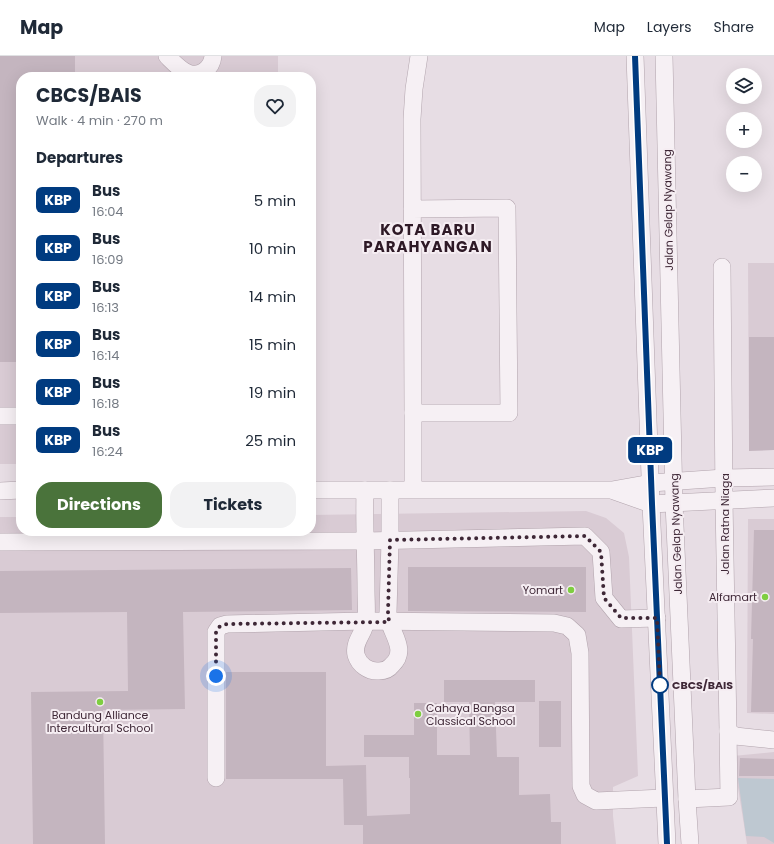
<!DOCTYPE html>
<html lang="en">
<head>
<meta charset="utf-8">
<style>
	:root { --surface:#fff; --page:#f2f2f3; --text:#1f2937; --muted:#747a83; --line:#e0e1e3; --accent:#4a733b }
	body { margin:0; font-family:Poppins,sans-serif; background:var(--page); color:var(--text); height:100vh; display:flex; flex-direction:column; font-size:15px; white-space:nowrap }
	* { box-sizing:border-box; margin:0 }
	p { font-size:13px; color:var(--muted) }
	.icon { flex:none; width:22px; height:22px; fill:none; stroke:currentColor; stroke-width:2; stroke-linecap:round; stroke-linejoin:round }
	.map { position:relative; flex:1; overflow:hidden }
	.drawer { position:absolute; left:16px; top:16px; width:300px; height:464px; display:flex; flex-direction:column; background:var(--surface); border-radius:16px; box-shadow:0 4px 16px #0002 }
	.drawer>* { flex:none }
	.badge { padding:0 8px; border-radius:6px; font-size:14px; line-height:26px }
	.buttons { position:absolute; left:726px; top:12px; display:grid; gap:8px }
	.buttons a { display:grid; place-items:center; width:36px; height:36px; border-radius:50%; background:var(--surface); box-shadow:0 4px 16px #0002; font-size:20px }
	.you { position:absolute; width:20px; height:20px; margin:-10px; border:3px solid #fff; border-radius:50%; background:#1a73e8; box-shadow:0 0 0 6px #1a73e833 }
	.map>.badge { position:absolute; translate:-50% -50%; box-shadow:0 0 0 2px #fff }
	h2 { padding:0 20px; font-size:15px; line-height:36px }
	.round { display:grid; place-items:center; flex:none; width:42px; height:42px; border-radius:16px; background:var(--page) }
	.headline { display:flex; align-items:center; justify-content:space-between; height:68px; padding:0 20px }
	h1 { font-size:19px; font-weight:700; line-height:30px }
	.action { display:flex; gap:8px; margin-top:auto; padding:8px 20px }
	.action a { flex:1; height:46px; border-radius:16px; background:var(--accent); color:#fff; font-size:16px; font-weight:700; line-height:46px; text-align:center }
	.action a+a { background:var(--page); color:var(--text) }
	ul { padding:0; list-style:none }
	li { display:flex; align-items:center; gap:12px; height:48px; padding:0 20px }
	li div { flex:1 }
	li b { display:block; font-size:15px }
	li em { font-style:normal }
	li .badge { min-width:44px; font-weight:700; text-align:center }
	header { display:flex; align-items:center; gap:24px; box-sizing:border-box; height:56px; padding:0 20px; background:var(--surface); border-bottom:1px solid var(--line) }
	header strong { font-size:19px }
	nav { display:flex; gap:22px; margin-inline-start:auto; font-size:14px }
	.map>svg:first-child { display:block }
	.built { fill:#d9cbd4 }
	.green { fill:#bec8d1 }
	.building { fill:#c4b5bf }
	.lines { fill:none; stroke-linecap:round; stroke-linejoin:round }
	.minor-casing { stroke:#b1a3ac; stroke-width:18 }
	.minor { stroke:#f6f0f4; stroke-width:17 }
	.line-casing { stroke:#fff; stroke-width:9 }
	.line { stroke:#003b80; stroke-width:6 }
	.walk { stroke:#3e2736; stroke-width:4; stroke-dasharray:0 7.2 }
	.poi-dot { fill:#7ece40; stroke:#f5edf2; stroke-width:1.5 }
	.stop-dot { fill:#fff; stroke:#003b80; stroke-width:2 }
	.labels { text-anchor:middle; stroke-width:4; stroke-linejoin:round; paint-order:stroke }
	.street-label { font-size:11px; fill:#3e2736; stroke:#f5edf2 }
	.poi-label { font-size:11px; fill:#3e2736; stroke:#f5edf2; text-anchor:end }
	.stop-label { font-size:11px; font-weight:bold; fill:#3e2736; stroke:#f5edf2; text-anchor:start }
	.district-label { font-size:15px; font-weight:bold; letter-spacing:1px; fill:#2e1926; stroke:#f5edf2 }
</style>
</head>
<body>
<header>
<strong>Map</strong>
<nav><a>Map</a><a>Layers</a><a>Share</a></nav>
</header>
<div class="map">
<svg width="774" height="788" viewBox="0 0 774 788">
	<rect width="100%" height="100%" fill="#e7dde4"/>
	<g class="built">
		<path d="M0 0H278V21H21V408H0Z"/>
		<path d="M748 207H774V391H749Z"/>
		<path d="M586 455 606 462 624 477 629 501 638 720 613 731V760L616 788H0V461H21V475H311V459Z"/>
		<path d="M748 463H774V658L747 657Z"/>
		<path d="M774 696V788H747L733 700Z"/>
	</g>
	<path class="green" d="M738 722 774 723V787L764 781 746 780Z"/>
	<g class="building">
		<path d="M0 0H75V21H21V306H0Z"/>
		<path d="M749 281H774V394L749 395Z"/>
		<path d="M754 474H774V656H751L753 583H751Z"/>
		<path d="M408 511H586V556L408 555Z"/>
		<path d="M351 512 352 554 183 556 185 653 103 654 105 788H33L31 636 128 635 127 556 0 557V515Z"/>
		<path d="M226 616H326V710L366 709 367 760 410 758V722H409V701H364V679H414V647H437V699H470L469 646H444V624H535V646H495L497 701H519V739L550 738 551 766H561V788H363V769H344L343 723H226Z"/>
		<rect x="539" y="645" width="22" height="46"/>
		<path d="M740 702 774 703V720H739Z"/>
	</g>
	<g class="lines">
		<g class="minor-casing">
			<g id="minor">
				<path d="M167 0C173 6 180 14 188 17 200 22 212 12 213 0"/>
				<path d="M635 0 651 448 667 788"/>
				<path d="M664 0 674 447 687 743 690 788"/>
				<path d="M412 153 507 152 509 357H413L412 63 414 33 419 0"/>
				<path d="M722 211 724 444 728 675 735 680 774 684"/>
				<path d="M0 360H21"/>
				<path d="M413 433V357"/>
				<path d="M311 434H612L651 427 724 422 774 421"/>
				<path d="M365 434C364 467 366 501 366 534 366 544 367 555 366 564 365 577 353 585 356 599 359 609 369 616 379 615 384 615 389 613 392 609 406 596 395 582 390 568 388 564 388 560 388 556L390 484V434"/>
				<path d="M0 435 21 434"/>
				<path d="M614 435 651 448 774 442"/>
				<path d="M0 486 366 485 585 480 601 496 604 542 621 563 657 562"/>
				<path d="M216 722V576L220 570 227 568 366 565 554 567 567 570 577 579 580 597 581 730 585 739 596 745 664 742"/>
				<path d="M687 743 729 741 728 675"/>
			</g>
		</g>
		<use href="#minor" class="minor"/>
	</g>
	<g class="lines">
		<g class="line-casing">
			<path id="line" d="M635 0 652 448 667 788"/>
		</g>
		<use href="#line" class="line"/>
		<path class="walk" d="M216 620V576L220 570 227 568 389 566 388 556 390 484 585 480 601 496 604 542 621 562H657L660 629"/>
	</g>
	<g class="poi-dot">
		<circle cx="571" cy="534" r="4"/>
		<circle cx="765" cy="541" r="4"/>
		<circle cx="100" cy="646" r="4"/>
		<circle cx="418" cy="658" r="4"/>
	</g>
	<circle class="stop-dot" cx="660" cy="629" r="8"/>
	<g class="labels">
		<g class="street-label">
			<text transform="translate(668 154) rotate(-91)" y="4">Jalan Gelap Nyawang</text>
			<text transform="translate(725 468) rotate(-90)" y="4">Jalan Ratna Niaga</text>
			<text transform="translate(676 478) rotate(-92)" y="4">Jalan Gelap Nyawang</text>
		</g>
		<g class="poi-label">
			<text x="563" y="538">Yomart</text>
			<text x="757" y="545">Alfamart</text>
			<text x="426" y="656" text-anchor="start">Cahaya Bangsa<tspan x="426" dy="13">Classical School</tspan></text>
			<text x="100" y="663" text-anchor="middle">Bandung Alliance<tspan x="100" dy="13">Intercultural School</tspan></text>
		</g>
		<g class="stop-label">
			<text x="672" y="633">CBCS/BAIS</text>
		</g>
		<g class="district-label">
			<text x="428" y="179">KOTA BARU<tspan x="428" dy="17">PARAHYANGAN</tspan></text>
		</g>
	</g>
</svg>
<div class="buttons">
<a><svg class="icon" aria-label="layers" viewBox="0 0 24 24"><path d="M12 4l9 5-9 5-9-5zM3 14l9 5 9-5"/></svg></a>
<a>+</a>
<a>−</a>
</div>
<div class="you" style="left:216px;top:620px"></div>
<b class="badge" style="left:650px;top:394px;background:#003b80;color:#fff">KBP</b>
<section class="drawer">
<div class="headline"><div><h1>CBCS/BAIS</h1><p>Walk · 4 min · 270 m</p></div><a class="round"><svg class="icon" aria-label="heart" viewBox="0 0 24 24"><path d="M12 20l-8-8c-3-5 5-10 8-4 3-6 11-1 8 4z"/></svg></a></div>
<h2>Departures</h2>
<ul>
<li><span class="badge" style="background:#003b80;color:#fff">KBP</span><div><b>Bus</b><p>16:04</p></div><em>5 min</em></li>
<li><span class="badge" style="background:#003b80;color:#fff">KBP</span><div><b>Bus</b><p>16:09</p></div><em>10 min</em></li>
<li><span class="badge" style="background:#003b80;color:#fff">KBP</span><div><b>Bus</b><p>16:13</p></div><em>14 min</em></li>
<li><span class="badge" style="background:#003b80;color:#fff">KBP</span><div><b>Bus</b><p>16:14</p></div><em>15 min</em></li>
<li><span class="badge" style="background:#003b80;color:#fff">KBP</span><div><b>Bus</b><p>16:18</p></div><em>19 min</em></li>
<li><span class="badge" style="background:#003b80;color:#fff">KBP</span><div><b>Bus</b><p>16:24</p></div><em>25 min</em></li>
</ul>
<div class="action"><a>Directions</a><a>Tickets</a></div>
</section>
</div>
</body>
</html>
